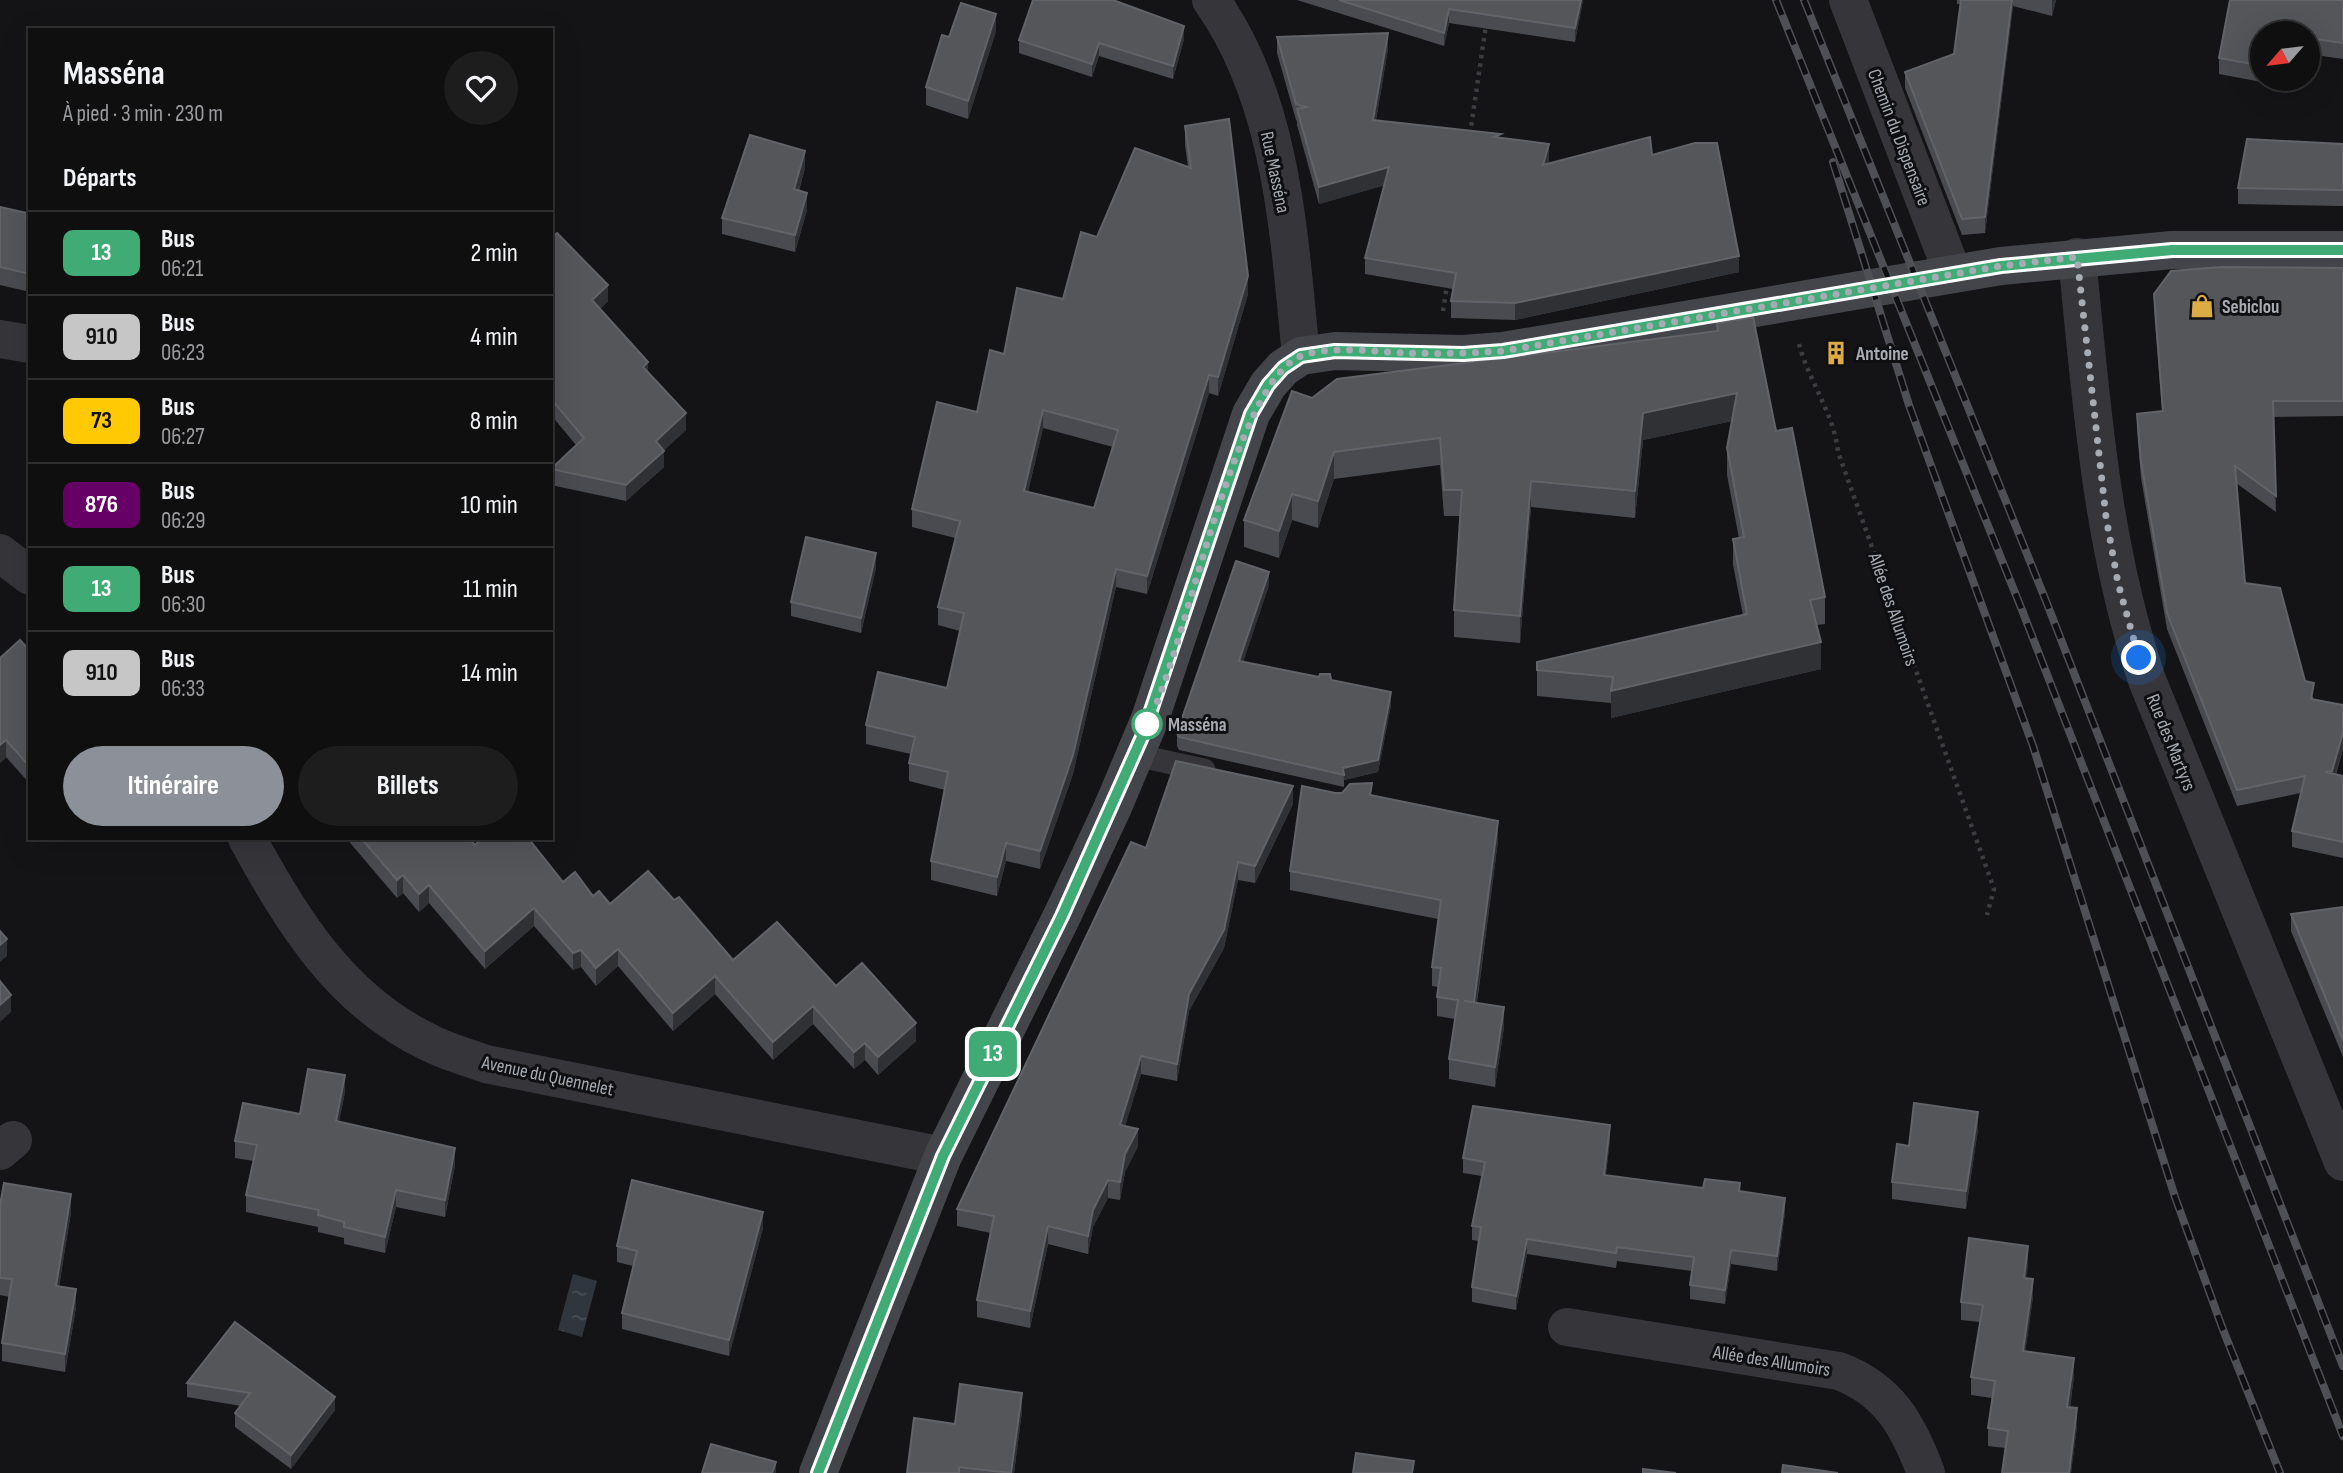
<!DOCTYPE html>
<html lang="fr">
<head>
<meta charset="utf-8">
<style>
	:root { --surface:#0f0f10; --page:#1d1d1e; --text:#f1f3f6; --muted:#9b9c9f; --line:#2f2f30; --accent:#8c9099 }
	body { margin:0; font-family:"Sofia Sans Condensed",sans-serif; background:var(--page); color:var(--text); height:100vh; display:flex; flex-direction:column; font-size:26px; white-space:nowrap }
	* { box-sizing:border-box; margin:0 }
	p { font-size:23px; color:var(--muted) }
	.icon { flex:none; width:38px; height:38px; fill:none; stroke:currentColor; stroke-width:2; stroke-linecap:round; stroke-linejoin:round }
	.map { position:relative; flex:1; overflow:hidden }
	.details { position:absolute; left:28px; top:28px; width:525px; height:812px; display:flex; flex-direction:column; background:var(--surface); border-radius:0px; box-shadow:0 7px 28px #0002,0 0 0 2px var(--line) }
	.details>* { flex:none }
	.badge { padding:0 14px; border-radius:10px; font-size:24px; line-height:46px }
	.needle { width:46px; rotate:242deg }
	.tools { position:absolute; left:2250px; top:21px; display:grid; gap:14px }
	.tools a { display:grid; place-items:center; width:70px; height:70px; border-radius:50%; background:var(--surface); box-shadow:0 7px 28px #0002,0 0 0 2px var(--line); font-size:35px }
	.you { position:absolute; width:35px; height:35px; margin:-18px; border:5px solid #fff; border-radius:50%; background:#1a73e8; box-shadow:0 0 0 10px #1a73e833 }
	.map>.badge { position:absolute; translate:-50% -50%; box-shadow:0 0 0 4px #fff }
	h2 { padding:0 35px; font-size:26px; line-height:63px }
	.round { display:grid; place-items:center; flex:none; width:74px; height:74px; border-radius:37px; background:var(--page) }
	.head { display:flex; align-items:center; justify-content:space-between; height:119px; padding:0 35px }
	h1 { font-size:33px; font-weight:700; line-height:52px }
	.button { display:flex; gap:14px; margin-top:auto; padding:14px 35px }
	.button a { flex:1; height:80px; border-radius:42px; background:var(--accent); color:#fff; font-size:28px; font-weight:700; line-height:80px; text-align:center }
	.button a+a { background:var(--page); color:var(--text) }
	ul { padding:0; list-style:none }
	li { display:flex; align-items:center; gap:21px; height:84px; padding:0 35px; border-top:2px solid var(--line) }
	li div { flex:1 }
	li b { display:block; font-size:26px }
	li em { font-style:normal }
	li .badge { min-width:77px; font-weight:700; text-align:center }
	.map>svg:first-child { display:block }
	.water { fill:url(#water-ripples) }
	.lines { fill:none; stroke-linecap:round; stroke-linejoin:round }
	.path { stroke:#3c3d41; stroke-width:4.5; stroke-dasharray:3.5 5; stroke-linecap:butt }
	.lane { stroke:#36363a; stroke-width:23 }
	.street { stroke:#36363a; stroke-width:38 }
	.secondary { stroke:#44454a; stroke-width:38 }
	.rail-casing { stroke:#4f5055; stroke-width:8 }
	.rail { stroke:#0f0f11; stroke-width:5; stroke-dasharray:16; stroke-linecap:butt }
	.wall { fill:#4a4b50; fill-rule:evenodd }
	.shaded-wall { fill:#303134 }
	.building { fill:#54565a; stroke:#616368; stroke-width:2; fill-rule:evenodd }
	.line-casing { stroke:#fff; stroke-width:16 }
	.line { stroke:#40ab75; stroke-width:10 }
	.walk { stroke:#a7abb4; stroke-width:7; stroke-dasharray:0 12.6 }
	.stop-dot { fill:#fff; stroke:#40ab75; stroke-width:3.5 }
	.labels { text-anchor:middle; stroke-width:6; stroke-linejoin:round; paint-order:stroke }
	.street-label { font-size:19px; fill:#a7abb4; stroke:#0f0f11 }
	.poi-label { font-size:19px; font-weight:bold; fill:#a7abb4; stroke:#0f0f11; text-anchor:start }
	.stop-label { font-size:19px; font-weight:bold; fill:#a7abb4; stroke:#0f0f11; text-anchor:start }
</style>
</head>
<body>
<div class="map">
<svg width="2343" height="1473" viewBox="0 0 2343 1473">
	<defs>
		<pattern id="water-ripples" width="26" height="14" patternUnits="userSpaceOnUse" patternTransform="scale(1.75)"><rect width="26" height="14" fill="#2f363d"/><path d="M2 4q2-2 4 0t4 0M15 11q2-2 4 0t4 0" fill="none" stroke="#4a5057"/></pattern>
	</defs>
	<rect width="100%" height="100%" fill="#141416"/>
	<path class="water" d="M573 1274 597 1281 582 1337 558 1330Z"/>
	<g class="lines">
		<g class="path">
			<path d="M1470 134 1486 25"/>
			<path d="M1443 311 1447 285"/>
			<path d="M1799 344C1809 382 1834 413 1838 452L1994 889 1987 915"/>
		</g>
		<path class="lane" d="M1135 755 1204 770"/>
		<g class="street">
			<path d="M1211 0C1283 101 1289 236 1301 356"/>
			<path d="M1848 0 1953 274"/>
			<path d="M2077 257C2091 399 2101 544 2147 680L2343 1162"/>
			<path d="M0 339 30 344"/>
			<path d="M0 553 30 576"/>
			<path d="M247 838C291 920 342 1002 430 1043 447 1052 467 1057 486 1064L943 1156"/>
			<path d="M0 1151 13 1140"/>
			<path d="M1567 1327 1839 1371C1889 1390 1908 1425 1926 1473"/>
		</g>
		<path class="secondary" d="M818 1473 943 1156 1062 916 1112 809 1150 719 1251 414 1268 385 1283 368 1301 356 1335 351 1463 354 1503 351 2001 266 2172 250H2343"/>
		<g class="rail-casing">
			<g id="rail">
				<path d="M1776 0 2022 610 2343 1436"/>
				<path d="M1804 0 2046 601 2343 1366"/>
				<path d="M1833 162 1909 405 2033 746 2175 1197 2222 1327 2280 1473"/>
			</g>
		</g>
		<use href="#rail" class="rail"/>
	</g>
	<g class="wall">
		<path d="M1297 0H1583L1575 42 1449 23 1444 46Z"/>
		<path d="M1957 0H2056L2052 16 2013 6 1985 233 1962 235 1905 88V72L1954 54 1961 4H1957Z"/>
		<path d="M2230 0H2343V59L2308 54V33H2263V79H2289L2288 87 2219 74V58Z"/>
		<path d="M996 31 968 119 926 105V87L949 37Z"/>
		<path d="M1277 37 1388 49 1376 120 1501 138 1549 161 1548 164 1652 155 1739 272 1515 320 1451 318V301L1453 289 1365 274V258L1385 185 1319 204 1297 125V121L1296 120 1277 53Z"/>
		<path d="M1184 39 1173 79 1099 56 1092 77 1019 53V40Z"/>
		<path d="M1185 126 1248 294 1218 396 1209 393 1147 594 1116 587 1073 774 1040 869 1006 861 997 896 931 880V861L945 790 909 781V763L911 754 866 744V725L947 688 960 631 938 625V607L955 538 912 527V509L977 412 1004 354 1063 299 1097 237 1188 167 1185 145ZM1043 428 1113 447 1094 508 1028 492Z"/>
		<path d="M2343 144V206L2238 204V188Z"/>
		<path d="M805 168 799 191 807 210 795 252 722 234V218Z"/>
		<path d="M0 199V207L30 220V292L0 285Z"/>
		<path d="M551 238 608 301 600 309 648 373 686 430 664 450V467L626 501 551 485V468L576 445 551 415Z"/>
		<path d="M2343 268V416L2273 417 2276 512 2236 483 2245 583 2305 681 2314 699 2343 705V749L2336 775 2343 776V858L2292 847V831L2301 793 2237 806 2167 629 2141 478 2137 430V414L2162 411 2154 310V294Z"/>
		<path d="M1717 331 1776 431 1825 597V624L1817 625 1821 669 1611 718V703L1537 696V662L1743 615 1733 565V539L1739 538 1727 475V448L1732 421 1643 440 1635 518 1531 507 1520 643 1454 637V610L1460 516H1444L1440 465 1334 479 1318 528 1292 520 1279 558 1244 547V520L1312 398Z"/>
		<path d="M876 568 861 633 791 616V602Z"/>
		<path d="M1269 585 1243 662 1331 680 1391 705 1378 772 1344 780V787L1179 750 1177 746V733Z"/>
		<path d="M30 651V784L6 757 0 763Z"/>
		<path d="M1335 793 1372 795 1498 841 1477 1003 1504 1027 1495 1087 1449 1079V1059L1455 1019 1437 1016V997L1438 987 1432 986V967L1438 919 1290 890V871Z"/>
		<path d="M1293 804 1255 883 1238 880 1224 948 1189 1011 1177 1081 1141 1074 1125 1126 1138 1146 1125 1172 1120 1200 1108 1198 1093 1227 1088 1254 1048 1244 1030 1328 977 1317V1300L991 1233 957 1226V1209L1146 848Z"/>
		<path d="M346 838H469L475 845 610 904 674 900 733 960 836 986 916 1041 878 1075 865 1060 854 1069 813 1024 773 1060 715 994 673 1031 618 966 596 986 581 967 573 970 534 926 485 969 429 903 419 912 403 893 397 898Z"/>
		<path d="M2343 907V1057L2291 931V914Z"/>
		<path d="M345 1092 339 1121 455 1165 445 1217 396 1207 385 1253 344 1244V1238L318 1232V1227L246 1212V1195L254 1161 235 1158V1141L300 1114Z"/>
		<path d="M1978 1129 1966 1209 1892 1199V1182L1909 1146Z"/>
		<path d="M1610 1139 1606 1175 1703 1188 1740 1191 1785 1212 1777 1271 1731 1264 1725 1304 1690 1299V1285L1692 1271 1617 1261 1616 1268 1527 1254 1516 1310 1472 1302V1287L1479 1241 1472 1240V1226L1482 1176 1463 1173V1158Z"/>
		<path d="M0 1205 71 1212 59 1287 76 1307 65 1372 2 1361V1343L10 1297 0 1295Z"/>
		<path d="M763 1228 729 1356 622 1329V1313L633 1266 617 1262V1246Z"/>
		<path d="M2028 1264 2026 1278 2033 1297 2025 1352 2074 1376 2070 1408 2077 1426 2071 1473H2002L2005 1448 1988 1446V1428L1992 1398 1971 1395V1377L1980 1322 1961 1320V1302Z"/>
		<path d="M235 1322 335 1410 291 1469 235 1427V1413L241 1406 187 1397V1383Z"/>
		<path d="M1022 1411 1014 1473H907L955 1424Z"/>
	</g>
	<g class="shaded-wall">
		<path d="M1581 0H1583L1575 42V28Z"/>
		<path d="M2012 0H2013V6L1985 233V217Z"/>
		<path d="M2052 0H2056L2052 16Z"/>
		<path d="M1449 9V23L1444 46V33Z"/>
		<path d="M996 14V31L968 119V101Z"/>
		<path d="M1184 26V39L1173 79V66Z"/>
		<path d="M1388 33V49L1373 137V120Z"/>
		<path d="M1099 43V56L1092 77V64Z"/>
		<path d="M1549 144V161L1543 182V165Z"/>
		<path d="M805 151V168L794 206V189Z"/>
		<path d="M1389 167V184L1319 204V187Z"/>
		<path d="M807 193V210L795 252V235Z"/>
		<path d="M1739 256V272L1515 320V303Z"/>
		<path d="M1248 276V294L1218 396V377Z"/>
		<path d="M608 285V301L592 316V300Z"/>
		<path d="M648 362V379L643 367Z"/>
		<path d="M1209 375V393L1147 594V576Z"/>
		<path d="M1737 393V420L1643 440 1635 518V491L1643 413Z"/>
		<path d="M1043 410V428L1024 509V491Z"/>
		<path d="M686 413V430L656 458V441Z"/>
		<path d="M664 451V467L626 501V485Z"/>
		<path d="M1334 452V479L1318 528V501Z"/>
		<path d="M1531 481V507L1520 643V616Z"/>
		<path d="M1292 494V520L1279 558V531Z"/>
		<path d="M876 553V568L861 633V618Z"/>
		<path d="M1116 569V587L1073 774 1040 869V851Z"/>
		<path d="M1269 572V585L1239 674V661Z"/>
		<path d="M1821 642V669L1611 718V691Z"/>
		<path d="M1391 692V705L1378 772 1344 780 1343 768Z"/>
		<path d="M2343 733V749L2332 787V771Z"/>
		<path d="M6 740V757L0 763V745Z"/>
		<path d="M1293 786V804L1255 883V866Z"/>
		<path d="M1498 821V841L1474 1022V1002Z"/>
		<path d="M1006 843V861L997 896V877Z"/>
		<path d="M1238 862V880L1224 948 1189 1011 1177 1081V1064L1189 994Z"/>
		<path d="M403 875V893L397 898V880Z"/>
		<path d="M429 885V903L419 912V894Z"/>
		<path d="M534 908V926L485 969V951Z"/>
		<path d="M7 939V956L0 962V945Z"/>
		<path d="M618 949V966L596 986V968Z"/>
		<path d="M581 950V967L573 970V953Z"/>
		<path d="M715 976V994L673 1031V1013Z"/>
		<path d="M11 995V1012L0 1022V1005Z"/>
		<path d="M813 1006V1024L773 1060V1042Z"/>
		<path d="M1504 1007V1027L1495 1087V1067Z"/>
		<path d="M916 1023V1041L878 1075V1057Z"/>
		<path d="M865 1043V1060L854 1069V1052Z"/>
		<path d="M1141 1056V1074L1120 1143V1125Z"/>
		<path d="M345 1075V1092L336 1137V1121Z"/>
		<path d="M1978 1112V1129L1966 1209V1191Z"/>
		<path d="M1610 1125V1139L1604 1189V1175Z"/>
		<path d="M1138 1129V1146L1125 1172 1120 1200V1182L1125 1154Z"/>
		<path d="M455 1148V1165L445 1217V1200Z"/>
		<path d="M1108 1180V1198L1093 1227 1088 1254V1236L1093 1210Z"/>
		<path d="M396 1190V1207L385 1253V1237Z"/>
		<path d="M71 1194V1212L56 1304V1286Z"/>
		<path d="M1785 1198V1212L1777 1271V1256Z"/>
		<path d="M763 1212V1228L729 1356V1340Z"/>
		<path d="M1048 1226V1244L1030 1328V1311Z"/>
		<path d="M1527 1239V1254L1516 1310V1296Z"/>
		<path d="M2028 1246V1264L2024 1296V1278Z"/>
		<path d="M1731 1250V1264L1725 1304V1290Z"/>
		<path d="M2033 1279V1297L2023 1369V1351Z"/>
		<path d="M76 1289V1307L65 1372V1354Z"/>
		<path d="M2074 1358V1376L2067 1425V1407Z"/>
		<path d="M1022 1393V1411L1014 1473H1011Z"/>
		<path d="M335 1397V1410L291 1469V1455Z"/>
		<path d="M2077 1408V1426L2071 1473H2069Z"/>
		<path d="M776 1462V1473H772Z"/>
	</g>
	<g class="building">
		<path d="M1033 0H1113L1184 26 1173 66 1099 43 1092 64 1019 40Z"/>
		<path d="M1339 0H1581L1575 28 1449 9 1444 33Z"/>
		<path d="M1961 0H2012L1985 217 1962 219 1905 72 1954 54Z"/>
		<path d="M2230 0H2343V43L2308 38V33H2263V66L2219 58Z"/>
		<path d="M961 3 996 14 968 101 926 87 942 35 949 37Z"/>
		<path d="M1388 33 1373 120 1501 134 1494 137 1549 144 1543 165 1650 137 1652 155 1695 143H1717L1739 256 1515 303 1451 301 1456 273 1365 258 1389 167 1319 187 1297 109 1306 107 1296 104 1277 37Z"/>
		<path d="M1229 119 1248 276 1218 377 1209 375 1147 576 1116 569 1073 755 1040 851 1006 843 997 877 931 861 948 772 909 763 915 737 866 725 878 672 947 688 964 613 938 607 960 521 912 509 937 402 977 412 990 350 1004 354 1017 288 1063 299 1081 232 1097 237 1135 148 1191 168 1185 126ZM1043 410 1118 430 1094 508 1024 491Z"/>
		<path d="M750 135 805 151 794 189 807 193 795 235 722 218Z"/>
		<path d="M2247 139 2343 144V190L2238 188Z"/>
		<path d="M0 207 27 213 26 219 30 220V274L0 267Z"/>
		<path d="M557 233 608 285 592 300 648 362 643 367 686 413 656 441 664 451 626 485 551 469 584 438 551 399V238Z"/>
		<path d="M2222 267 2343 268V401H2273L2276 496 2235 466 2245 583 2280 588 2305 681 2314 683 2311 699 2343 705V733L2332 771 2325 772 2343 776V842L2292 831 2305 776 2237 790 2167 613 2141 462 2137 414 2163 411 2154 294 2171 271Z"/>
		<path d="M1753 317 1776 431 1792 428 1825 597 1810 600 1821 642 1611 691 1613 677 1537 670V662L1747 614 1733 539 1744 537 1727 448 1737 393 1643 413 1635 491 1531 481 1520 616 1454 610 1462 490H1444L1440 438 1334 452 1318 501 1292 494 1279 531 1244 520 1292 391 1312 398 1337 379 1718 331 1717 323Z"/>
		<path d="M806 537 876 553 861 618 791 602Z"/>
		<path d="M1236 561 1269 572 1239 661 1319 677 1320 674H1330L1331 680 1391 692 1378 760 1343 768 1344 775 1179 737 1177 733Z"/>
		<path d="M20 640 30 651V767L6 740 0 745V658Z"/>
		<path d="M1176 761 1293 786 1255 866 1238 862 1224 930 1189 994 1177 1064 1141 1056 1120 1125 1138 1129 1125 1154 1120 1182 1108 1180 1093 1210 1088 1236 1048 1226 1030 1311 977 1300 994 1216 957 1209 1131 842 1146 848Z"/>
		<path d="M1372 783 1370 795 1498 821 1474 1002 1464 1001 1504 1007 1495 1067 1449 1059 1458 1000 1437 997 1441 968 1432 967 1441 900 1290 871 1302 786 1335 793H1342L1350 784Z"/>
		<path d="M361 838H469L475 845 482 838H528L563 882 575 872 593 896 599 891 610 904 648 871 674 900 679 897 733 960 777 922 836 986 862 963 916 1023 878 1057 865 1043 854 1052 813 1006 773 1042 715 976 673 1013 618 949 596 968 581 950 573 953 534 908 485 951 429 885 419 894 403 875 397 880Z"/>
		<path d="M2343 907V1040L2291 914Z"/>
		<path d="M0 931 7 939 0 945Z"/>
		<path d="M0 981 11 995 0 1005Z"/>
		<path d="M308 1069 345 1075 336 1121 455 1148 445 1200 396 1190 385 1237 344 1227V1222L318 1215 319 1210 246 1195 257 1145 235 1141 243 1103 300 1114Z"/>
		<path d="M1914 1103 1978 1112 1966 1191 1892 1182 1897 1144 1909 1146Z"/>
		<path d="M1473 1106 1610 1125 1604 1175 1703 1188 1705 1179 1740 1183 1739 1191 1785 1198 1777 1256 1731 1250 1725 1290 1690 1285 1694 1257 1617 1247 1616 1253 1527 1239 1516 1296 1472 1287 1481 1227 1472 1226 1485 1162 1463 1158Z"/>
		<path d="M632 1180 763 1212 729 1340 622 1313 637 1251 617 1246Z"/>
		<path d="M4 1183 71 1194 56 1286 76 1289 65 1354 2 1343 12 1279 0 1278V1205Z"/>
		<path d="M1969 1238 2028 1246 2024 1278 2033 1279 2023 1351 2074 1358 2067 1407 2077 1408 2069 1473H2002L2008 1431 1988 1428 1995 1381 1971 1377 1983 1305 1961 1302Z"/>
		<path d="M235 1322 335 1397 291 1455 235 1413 250 1393 187 1383Z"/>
		<path d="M960 1384 1022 1393 1011 1473 959 1467V1473H907L914 1418 955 1424Z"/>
		<path d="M711 1444 776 1462 772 1473H702Z"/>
		<path d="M1356 1453 1414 1461 1412 1473H1353Z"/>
		<path d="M1783 1465 1838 1473H1782Z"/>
		<path d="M1643 1469 1676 1473H1643Z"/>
	</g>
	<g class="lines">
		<g class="line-casing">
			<path id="line" d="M818 1473 943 1156 1062 916 1142 737 1251 414 1268 385 1283 368 1301 356 1335 351 1463 354 1503 351 2001 266 2172 250H2343"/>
		</g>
		<use href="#line" class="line"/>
		<path class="walk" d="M1147 724C1186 653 1233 383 1301 356 1328 345 1377 352 1407 353 1439 354 1471 353 1503 351L2001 266 2077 257 2106 517 2118 583 2139 658"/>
	</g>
	<defs>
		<g id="shop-bare" transform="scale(1.89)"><path d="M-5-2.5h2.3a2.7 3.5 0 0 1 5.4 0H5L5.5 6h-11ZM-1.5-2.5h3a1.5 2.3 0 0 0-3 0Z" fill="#dcab46" stroke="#0f0f11" stroke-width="2.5" paint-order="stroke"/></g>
		<g id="building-bare" transform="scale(1.89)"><path d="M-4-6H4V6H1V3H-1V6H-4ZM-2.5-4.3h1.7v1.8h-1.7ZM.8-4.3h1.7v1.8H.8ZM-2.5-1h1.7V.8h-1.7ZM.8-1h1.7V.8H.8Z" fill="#dcab46" stroke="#0f0f11" stroke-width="2.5" paint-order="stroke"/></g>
	</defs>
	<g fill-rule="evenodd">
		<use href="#shop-bare" x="2202" y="306"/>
		<use href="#building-bare" x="1836" y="353"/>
	</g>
	<circle class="stop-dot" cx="1147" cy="724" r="14"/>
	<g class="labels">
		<g class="street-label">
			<text transform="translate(1900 137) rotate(69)" y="7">Chemin du Dispensaire</text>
			<text transform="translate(1276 172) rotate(78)" y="7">Rue Masséna</text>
			<text transform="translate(1894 609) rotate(71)" y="7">Allée des Allumoirs</text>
			<text transform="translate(2172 742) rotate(68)" y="7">Rue des Martyrs</text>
			<text transform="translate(548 1075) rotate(12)" y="7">Avenue du Quennelet</text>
			<text transform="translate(1772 1360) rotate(9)" y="7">Allée des Allumoirs</text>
		</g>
		<g class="poi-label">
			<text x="2222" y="313">Sebiclou</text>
			<text x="1856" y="360">Antoine</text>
		</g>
		<g class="stop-label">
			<text x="1168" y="731">Masséna</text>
		</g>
	</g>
</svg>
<div class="tools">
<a><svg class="needle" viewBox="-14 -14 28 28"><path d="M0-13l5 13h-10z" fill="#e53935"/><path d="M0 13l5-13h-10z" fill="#9b9c9f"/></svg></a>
</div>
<div class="you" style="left:2139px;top:658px"></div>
<b class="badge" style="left:993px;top:1054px;background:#40ab75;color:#fff">13</b>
<section class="details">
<div class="head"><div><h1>Masséna</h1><p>À pied · 3 min · 230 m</p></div><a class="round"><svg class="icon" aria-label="heart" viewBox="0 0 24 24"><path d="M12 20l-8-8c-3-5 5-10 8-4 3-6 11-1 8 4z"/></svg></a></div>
<h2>Départs</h2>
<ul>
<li><span class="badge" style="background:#40ab75;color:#fff">13</span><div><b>Bus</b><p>06:21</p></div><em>2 min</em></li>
<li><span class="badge" style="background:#c6c6c6;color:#111">910</span><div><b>Bus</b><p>06:23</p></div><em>4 min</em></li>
<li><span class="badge" style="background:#ffc904;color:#111">73</span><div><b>Bus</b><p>06:27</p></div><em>8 min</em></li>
<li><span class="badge" style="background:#606;color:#fff">876</span><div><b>Bus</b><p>06:29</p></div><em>10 min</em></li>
<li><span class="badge" style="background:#40ab75;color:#fff">13</span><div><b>Bus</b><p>06:30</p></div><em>11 min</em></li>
<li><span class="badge" style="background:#c6c6c6;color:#111">910</span><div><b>Bus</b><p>06:33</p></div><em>14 min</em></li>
</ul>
<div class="button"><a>Itinéraire</a><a>Billets</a></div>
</section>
</div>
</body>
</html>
